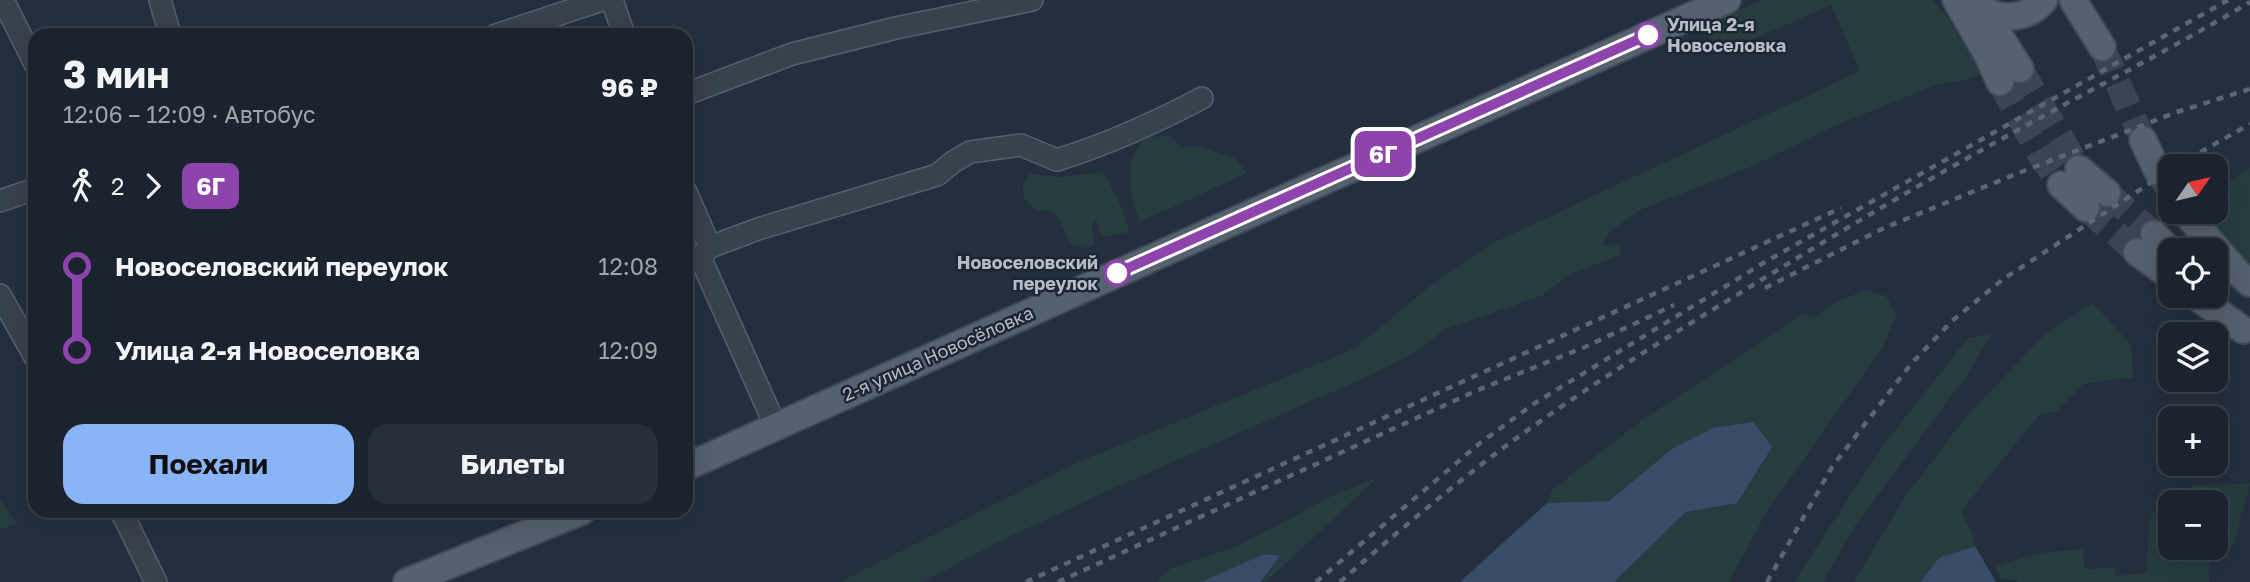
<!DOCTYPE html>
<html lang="ru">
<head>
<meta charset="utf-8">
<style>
	:root { --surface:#1b232e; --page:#282f3a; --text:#f1f3f6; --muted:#a0a4aa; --line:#39404a; --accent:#8ab4f8 }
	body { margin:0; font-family:"Golos Text",sans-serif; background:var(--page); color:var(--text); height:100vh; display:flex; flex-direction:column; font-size:26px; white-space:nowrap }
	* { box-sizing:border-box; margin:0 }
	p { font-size:23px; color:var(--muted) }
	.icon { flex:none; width:38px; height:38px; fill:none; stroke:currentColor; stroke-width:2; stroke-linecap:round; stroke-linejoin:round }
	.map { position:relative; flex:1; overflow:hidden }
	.details { position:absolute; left:28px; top:28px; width:665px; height:490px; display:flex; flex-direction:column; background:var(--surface); border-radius:21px; box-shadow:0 7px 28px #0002,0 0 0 2px var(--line) }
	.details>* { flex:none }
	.badge { padding:0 14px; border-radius:10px; font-size:24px; line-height:46px }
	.needle { width:46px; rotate:56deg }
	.fabs { position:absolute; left:2158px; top:154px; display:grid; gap:14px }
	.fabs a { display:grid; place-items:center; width:70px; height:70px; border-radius:14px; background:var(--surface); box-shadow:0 7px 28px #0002,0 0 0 2px var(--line); font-size:35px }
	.map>.badge { position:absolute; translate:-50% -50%; box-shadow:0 0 0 4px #fff }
	.legs { display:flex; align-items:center; gap:10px; height:77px; padding:0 35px; font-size:23px }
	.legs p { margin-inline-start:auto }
	.overview { display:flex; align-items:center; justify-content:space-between; height:119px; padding:0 35px }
	h1 { font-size:38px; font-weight:700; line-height:52px }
	.cta { display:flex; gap:14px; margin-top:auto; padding:14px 35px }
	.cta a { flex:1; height:80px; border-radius:21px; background:var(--accent); color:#111; font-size:28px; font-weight:700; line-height:80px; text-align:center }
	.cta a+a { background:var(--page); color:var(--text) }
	ul { padding:0 35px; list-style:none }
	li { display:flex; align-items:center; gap:24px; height:84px; font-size:26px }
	li i { display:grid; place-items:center; width:10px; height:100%; margin:0 9px; background:currentColor }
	li i::after { content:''; width:18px; height:18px; margin:-9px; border:5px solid; border-radius:50%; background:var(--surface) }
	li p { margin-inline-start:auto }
	li:first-child i { background:linear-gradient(#0000 50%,currentColor 0) }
	li:last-child i { background:linear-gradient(currentColor 50%,#0000 0) }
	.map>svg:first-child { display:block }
	.green { fill:#263c3f }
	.water { fill:#394c67 }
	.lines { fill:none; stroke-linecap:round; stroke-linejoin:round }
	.major-tunnel { stroke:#3a4453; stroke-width:26; stroke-dasharray:26 13; stroke-linecap:butt }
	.minor-casing { stroke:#565f6c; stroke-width:24 }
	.major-casing { stroke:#414a57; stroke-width:30 }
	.minor { stroke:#38414e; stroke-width:21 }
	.major { stroke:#56606e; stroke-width:26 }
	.rail { stroke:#5a6575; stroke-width:4.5; stroke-dasharray:7 7; stroke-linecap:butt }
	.line-1-casing { stroke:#fff; stroke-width:16 }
	.line-1 { stroke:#8e44ad; stroke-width:10 }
	.stop-1-dot { fill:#fff; stroke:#8e44ad; stroke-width:3.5 }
	.labels { text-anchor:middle; stroke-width:5; stroke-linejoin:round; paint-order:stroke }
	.stop-label { font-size:18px; font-weight:bold; fill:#b4bcc9; stroke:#1d2633; text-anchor:start }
	.street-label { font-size:18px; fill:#b4bcc9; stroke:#1d2633 }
</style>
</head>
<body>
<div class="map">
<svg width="2250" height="582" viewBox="0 0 2250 582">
	<rect width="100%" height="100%" fill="#242f3e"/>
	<g class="green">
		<path d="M1763 0H1933L1949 20 1982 74 1968 79 1935 85 1825 130 1750 167 1642 209 1610 231 1603 245 1621 244 1620 255 1573 273 1541 296 1445 329 1416 352 1375 373 1116 487 1004 539 922 582H840L1081 461 1354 349 1429 287 1493 243 1860 71 1831 5 1717 55 1703 24Z"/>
		<path d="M1169 136 1183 147H1202L1236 159 1247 173 1140 222C1129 192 1121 161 1147 137Z"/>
		<path d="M2250 168V267L2201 212H2216V189Z"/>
		<path d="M1104 172 1123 211 1129 232 1102 237 1096 219 1092 226 1094 244 1086 248 1071 245 1058 217 1052 211 1035 210 1024 198 1022 186 1030 174 1059 177Z"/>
		<path d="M1866 290 1886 296 1896 314 1885 344 1767 511 1729 582H1614L1686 512 1737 502 1673 448 1609 501 1547 503 1552 490 1642 420 1804 314 1815 317 1836 302Z"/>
		<path d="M2093 303 2131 345 2133 377 2083 384 2057 411 2040 414 1961 511 1973 536 1975 546 1939 558 1920 582H1854L1902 501 1964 419 2046 333Z"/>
		<path d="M1991 334 1967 375 1855 526 1823 582H1794L1884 444 1968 338Z"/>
		<path d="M1378 477 1266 582H1260L1280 557 1264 554 1201 582H1156L1171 568 1236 547 1332 496Z"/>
		<path d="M2250 484 2234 545 2216 546V502H2187L2191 485Z"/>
		<path d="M0 498 16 523 0 530Z"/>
		<path d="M2170 509V548H2210L2209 582H2018L2016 580 2001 579 1995 566 2040 553 2083 549 2084 569 2115 568 2116 576 2146 573 2150 514Z"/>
	</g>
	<g class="water">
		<path d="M1753 422 1772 447 1737 503 1686 512 1614 582H1460L1547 503 1609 501 1673 448 1713 428Z"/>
		<path d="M1975 546 1996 582H1920L1939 558Z"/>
		<path d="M1264 554 1280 556 1260 582H1201Z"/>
	</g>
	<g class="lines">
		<g class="major-tunnel">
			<path d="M2102 47 2143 140"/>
			<path d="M2020 69 2079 169"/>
			<path d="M2000 82 2041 156 2061 185"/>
			<path d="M2158 172 2170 191"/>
			<path d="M2107 193 2154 234"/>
			<path d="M2086 208 2137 252"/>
		</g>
		<g class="minor-casing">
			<g id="minor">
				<path d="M3 0 35 64"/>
				<path d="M160 0 170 35"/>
				<path d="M612 0 624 35"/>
				<path d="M496 35 602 0"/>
				<path d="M686 94 792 54 896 28 1032 0"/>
				<path d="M686 192 710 247"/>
				<path d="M0 201 35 189"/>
				<path d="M700 257 776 427"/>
				<path d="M686 262 700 257 710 247 758 229 937 175 953 162 970 152 1021 145 1057 160C1108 144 1155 123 1202 98"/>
				<path d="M0 295 35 357"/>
				<path d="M121 511 156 582"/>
			</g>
		</g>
		<g class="major-casing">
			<g id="major">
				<path d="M1956 0 1986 52 2000 82"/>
				<path d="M2073 0 2102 47"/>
				<path d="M1973 1 1995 29 2020 69"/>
				<path d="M1981 9C2002 21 2028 19 2044 0"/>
				<path d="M2143 140 2158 172"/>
				<path d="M2079 169 2107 193"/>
				<path d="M2061 185 2086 208"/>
				<path d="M2185 212 2236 271 2250 283"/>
				<path d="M2154 234 2170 251"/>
				<path d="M2137 252 2170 276"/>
				<path d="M2196 296 2243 330"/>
				<path d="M686 467 1727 0"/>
				<path d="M407 582 582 511"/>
			</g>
		</g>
		<use href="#minor" class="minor"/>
		<use href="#major" class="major"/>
		<g class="rail">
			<path d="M2176 166 2250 124"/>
			<path d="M1765 288 1884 228 2016 174 2177 112 2250 89"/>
			<path d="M1026 582 1841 208"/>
			<path d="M1058 582 1478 390 1585 347 1674 305"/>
			<path d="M1316 582 1480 443 1535 403 1765 262 2228 0"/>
			<path d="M1340 582C1389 539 1439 497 1491 457 1564 402 1643 352 1722 304 1813 248 1904 193 1998 141 2082 94 2168 51 2250 2"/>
			<path d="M1767 582 1832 467 1911 364 1952 321 2002 280 2170 170"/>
		</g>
	</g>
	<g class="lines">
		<g class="line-1-casing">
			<path id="line-1" d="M1117 273 1648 35"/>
		</g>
		<use href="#line-1" class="line-1"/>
	</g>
	<g class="stop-1-dot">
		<circle cx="1648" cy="35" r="12"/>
		<circle cx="1117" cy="273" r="12"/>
	</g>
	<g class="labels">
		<g class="stop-label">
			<text x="1667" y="31">Улица 2-я<tspan x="1667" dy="21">Новоселовка</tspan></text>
			<text x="1098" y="269" text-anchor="end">Новоселовский<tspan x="1098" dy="21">переулок</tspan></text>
		</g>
		<g class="street-label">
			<text transform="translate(938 354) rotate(-24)" y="6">2-я улица Новосёловка</text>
		</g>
	</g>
</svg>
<div class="fabs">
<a><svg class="needle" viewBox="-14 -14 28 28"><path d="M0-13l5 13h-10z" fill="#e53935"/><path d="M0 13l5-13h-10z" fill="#a0a4aa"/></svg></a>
<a><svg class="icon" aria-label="locate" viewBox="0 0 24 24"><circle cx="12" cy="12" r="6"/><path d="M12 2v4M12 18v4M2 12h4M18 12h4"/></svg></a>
<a><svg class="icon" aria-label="layers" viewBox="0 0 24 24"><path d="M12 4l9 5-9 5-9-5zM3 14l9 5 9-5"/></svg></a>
<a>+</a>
<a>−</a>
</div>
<b class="badge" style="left:1383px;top:154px;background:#8e44ad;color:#fff">6Г</b>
<section class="details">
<div class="overview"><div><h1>3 мин</h1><p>12:06 – 12:09 · Автобус</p></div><b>96 ₽</b></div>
<div class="legs"><svg class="icon" aria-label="walk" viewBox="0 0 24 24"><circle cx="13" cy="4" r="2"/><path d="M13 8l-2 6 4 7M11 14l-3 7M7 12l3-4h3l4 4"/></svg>2<svg class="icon" aria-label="forward" viewBox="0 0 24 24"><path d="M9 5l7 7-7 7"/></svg><b class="badge" style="background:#8e44ad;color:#fff">6Г</b></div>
<ul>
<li><i style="color:#8e44ad"></i><b>Новоселовский переулок</b><p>12:08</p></li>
<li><i style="color:#8e44ad"></i><b>Улица 2-я Новоселовка</b><p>12:09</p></li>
</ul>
<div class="cta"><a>Поехали</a><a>Билеты</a></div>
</section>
</div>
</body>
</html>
